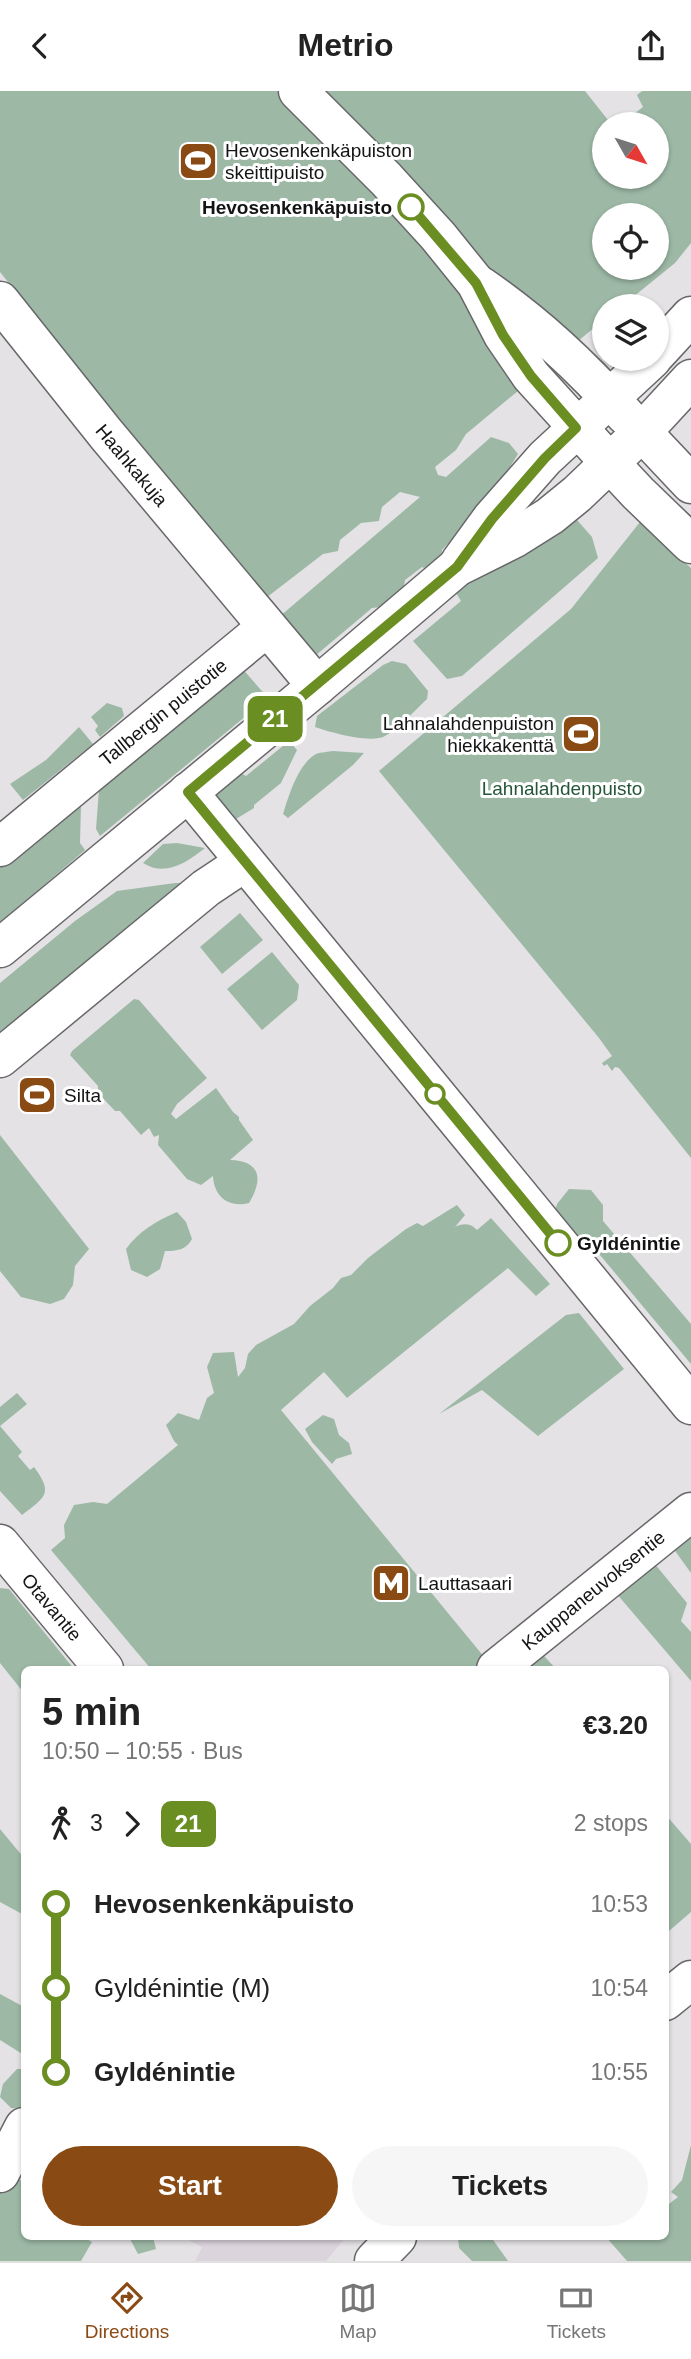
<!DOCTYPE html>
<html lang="en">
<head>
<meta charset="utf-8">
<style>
	:root { --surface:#fff; --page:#f6f6f6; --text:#222; --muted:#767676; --line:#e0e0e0; --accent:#8a4a13 }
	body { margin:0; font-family:Arial,sans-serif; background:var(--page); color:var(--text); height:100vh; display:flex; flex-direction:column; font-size:26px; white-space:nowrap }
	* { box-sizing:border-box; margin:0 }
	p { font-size:23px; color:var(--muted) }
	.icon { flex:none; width:38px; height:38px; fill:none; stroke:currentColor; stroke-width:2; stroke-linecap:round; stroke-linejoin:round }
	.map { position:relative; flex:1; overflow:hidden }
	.drawer { position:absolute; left:21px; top:1575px; width:648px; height:574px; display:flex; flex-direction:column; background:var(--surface); border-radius:10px; box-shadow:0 2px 5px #0004 }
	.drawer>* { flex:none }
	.badge { padding:0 14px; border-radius:10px; font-size:24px; line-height:46px }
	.needle { width:46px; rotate:129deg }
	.fabs { position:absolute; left:592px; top:21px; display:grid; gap:14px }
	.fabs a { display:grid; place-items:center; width:77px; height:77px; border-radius:50%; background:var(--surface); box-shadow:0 2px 5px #0004; font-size:35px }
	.map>.badge { position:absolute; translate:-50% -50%; box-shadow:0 0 0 4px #fff }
	.legs { display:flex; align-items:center; gap:10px; height:77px; padding:0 21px; font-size:23px }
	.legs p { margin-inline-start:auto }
	.head { display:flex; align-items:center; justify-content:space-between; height:119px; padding:0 21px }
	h1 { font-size:38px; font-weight:800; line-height:52px }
	.button { display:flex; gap:14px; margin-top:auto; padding:14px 21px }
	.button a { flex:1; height:80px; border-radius:42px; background:var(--accent); color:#fff; font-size:28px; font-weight:800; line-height:80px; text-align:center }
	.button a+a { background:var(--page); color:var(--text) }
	ul { padding:0 21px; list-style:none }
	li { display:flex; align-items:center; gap:24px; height:84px; font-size:26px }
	li i { display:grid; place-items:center; width:10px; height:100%; margin:0 9px; background:currentColor }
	li i::after { content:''; width:18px; height:18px; margin:-9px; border:5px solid; border-radius:50%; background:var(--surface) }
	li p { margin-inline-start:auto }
	li:first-child i { background:linear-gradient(#0000 50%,currentColor 0) }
	li:last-child i { background:linear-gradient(currentColor 50%,#0000 0) }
	header { display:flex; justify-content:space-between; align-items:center; height:91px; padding:0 21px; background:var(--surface); font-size:32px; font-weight:800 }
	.tab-bar { display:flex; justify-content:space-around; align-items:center; height:98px; border-top:2px solid var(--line); background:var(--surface); font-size:19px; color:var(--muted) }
	.tab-bar a { display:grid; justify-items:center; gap:4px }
	.tab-bar .on { color:var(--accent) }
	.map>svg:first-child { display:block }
	.built { fill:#dcd4dd }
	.green { fill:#9db9a6; fill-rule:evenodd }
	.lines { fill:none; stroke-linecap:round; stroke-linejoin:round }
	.minor-casing { stroke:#686669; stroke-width:41 }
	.major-casing { stroke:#686669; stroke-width:41 }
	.minor { stroke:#fff; stroke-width:38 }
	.major { stroke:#fff; stroke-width:38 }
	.line-1-casing { stroke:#fff; stroke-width:16 }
	.line-1 { stroke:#6b8e23; stroke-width:10 }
	.stop-1-dot { fill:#fff; stroke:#6b8e23; stroke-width:3.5 }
	.labels { text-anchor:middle; stroke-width:6; stroke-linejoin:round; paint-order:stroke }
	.poi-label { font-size:19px; fill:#141415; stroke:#fff; text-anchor:start }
	.stop-label { font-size:19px; font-weight:bold; fill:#141415; stroke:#fff; text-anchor:end }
	.street-label { font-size:19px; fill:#141415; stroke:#fff }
	.park-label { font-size:19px; fill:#235539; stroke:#fff }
</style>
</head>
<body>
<header><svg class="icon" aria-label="back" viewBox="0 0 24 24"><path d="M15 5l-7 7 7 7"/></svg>Metrio<svg class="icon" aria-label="share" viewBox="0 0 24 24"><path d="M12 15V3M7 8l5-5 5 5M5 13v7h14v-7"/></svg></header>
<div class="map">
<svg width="691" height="2170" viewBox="0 0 691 2170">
	<rect width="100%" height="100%" fill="#e4e2e5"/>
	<path class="built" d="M183 2146H346L326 2170H195L202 2156Z"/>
	<g class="green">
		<path d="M0 0H585L608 29 614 33H604V86H656V33H620L643 16 637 4 642 0H691V152L675 172 622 215H604L602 233 595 236 466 343 456 359 435 376 438 384 446 386 491 346 509 352 518 363 502 389 489 405 557 439 577 429 592 446 598 467 462 585 447 588 413 550 461 510 456 502 459 441 442 459 441 467 424 477 422 476 405 489 403 501 390 515 372 517 315 565 279 526 420 406 400 401 382 416 379 430 361 432 340 449 338 460 323 463 262 510 0 181ZM604 124H656V177H604Z"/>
		<path d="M640 431 691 477V1067L619 977 615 976 612 980 607 973 604 975 602 972 612 965 599 947 379 680 571 518Z"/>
		<path d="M392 570 406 573 428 600 427 608C414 620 400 637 385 645 371 653 329 641 315 636L317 625 383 574Z"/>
		<path d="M241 576 268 607 100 745 96 738 99 698Z"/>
		<path d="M107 612 122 617 124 625 100 646 95 639 98 635 91 626Z"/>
		<path d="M79 636 93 653 23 709 10 693 46 669Z"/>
		<path d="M289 650 297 659 281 692 254 714V717L236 728 232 722 220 720 214 701 239 681 246 685Z"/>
		<path d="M333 660 364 662 353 674 288 727 283 723C289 704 298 673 316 663 321 661 329 661 333 660Z"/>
		<path d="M81 714 80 752 85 759 0 832V771Z"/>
		<path d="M177 752 205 757C186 772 165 786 143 772L163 753Z"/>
		<path d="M175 792H189L0 947V892L75 830 117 800Z"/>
		<path d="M240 822 263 849 222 883 200 856Z"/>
		<path d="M272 861 299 894 297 909 262 939 227 898Z"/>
		<path d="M134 908 139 909 207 987 177 1013 171 1023 176 1028 216 997 233 1021 239 1026V1029L253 1049 230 1069C260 1070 264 1087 249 1112 229 1117 214 1106 213 1085L201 1094 187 1088 158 1054 159 1044 154 1046 149 1037 141 1044 120 1020H115L98 1002V995L70 964 72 960Z"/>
		<path d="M0 1044 89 1158 75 1175 73 1194 64 1208 50 1213 21 1206 0 1180Z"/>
		<path d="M569 1098 591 1099 603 1114V1130L691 1233V1273L590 1152 585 1155 553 1125 557 1113Z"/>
		<path d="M457 1114 465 1124 455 1136C462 1132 471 1132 477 1139L491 1127 550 1193 536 1205 508 1177 347 1307 324 1281 281 1319 485 1567 471 1578H151L51 1459 65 1447 64 1434 74 1414 93 1411 107 1413 178 1354 174 1350 166 1334 178 1322 199 1329 207 1307 214 1302 207 1276 213 1262 234 1261 238 1286 245 1277 248 1263 256 1254 294 1233 310 1215 333 1197 341 1187 351 1184 368 1167 406 1138 417 1132 423 1135Z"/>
		<path d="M177 1121 186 1131 192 1148C186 1159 177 1160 165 1160L160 1178 147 1186 131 1179 126 1158C139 1140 156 1130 177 1121Z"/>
		<path d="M579 1222 624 1278 538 1345 482 1299 439 1323 566 1224Z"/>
		<path d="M17 1302 27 1313 0 1335 22 1361 18 1365 30 1379 34 1376C54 1403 45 1406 22 1424L0 1400V1316Z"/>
		<path d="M323 1324 334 1328 339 1344 349 1352 352 1363 336 1368 332 1373 312 1351 305 1338Z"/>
		<path d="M691 1445V1482L673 1457Z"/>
		<path d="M654 1472 687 1512 681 1530 691 1541V1590L616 1502Z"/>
		<path d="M0 1497 9 1498 74 1578H24V1602L0 1572Z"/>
		<path d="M536 1556 556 1578H495Z"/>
		<path d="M665 1723 691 1753V1821L669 1840 665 1835Z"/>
		<path d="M0 1738 24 1767V1824L0 1811Z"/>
		<path d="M0 1903 24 1916V1964L0 1949Z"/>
		<path d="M17 1978H24V2011L20 2018 11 2017 0 2006 3 1993Z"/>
		<path d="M691 2054V2170H627L606 2146H665V2116L678 2106 671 2101 682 2089Z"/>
		<path d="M0 2083 11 2084 24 2091V2146H83L92 2151 81 2170H0Z"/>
		<path d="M106 2146H153L156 2158 138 2163 130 2148 108 2149Z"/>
		<path d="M458 2146H491L508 2170H472L459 2157Z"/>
	</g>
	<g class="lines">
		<g class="minor-casing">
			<g id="minor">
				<path d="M298 0 386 88 438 145 476 192 503 244 531 285 610 372"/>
				<path d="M481 195C537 234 580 274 626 325"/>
				<path d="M0 210 106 343 317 595"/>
				<path d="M656 263 691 225"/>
				<path d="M460 471 492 427 545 367 652 268"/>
				<path d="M188 701 691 1314"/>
				<path d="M0 756 267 536"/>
				<path d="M0 857 317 595 457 476 515 447 550 425 577 403 642 341 691 288"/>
				<path d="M0 967 206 797 245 771"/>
				<path d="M0 1453 104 1578"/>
				<path d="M496 1578 691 1421"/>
				<path d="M0 2082 24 2036"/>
			</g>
		</g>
		<g class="major-casing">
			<g id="major">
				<path d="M642 341 691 393"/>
				<path d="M610 372 638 402 691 453"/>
				<path d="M665 1910 691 1889"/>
				<path d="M374 2170 397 2146"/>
			</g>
		</g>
		<use href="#minor" class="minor"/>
		<use href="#major" class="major"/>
	</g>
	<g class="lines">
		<g class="line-1-casing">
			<path id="line-1" d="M411 116 476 192 503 244 531 285 576 337 545 367 492 428 457 476 188 701 558 1152"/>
		</g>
		<use href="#line-1" class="line-1"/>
	</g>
	<defs>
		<g id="stadium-square" transform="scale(2.0125)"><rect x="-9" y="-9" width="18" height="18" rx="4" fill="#8a4a13" stroke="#fff"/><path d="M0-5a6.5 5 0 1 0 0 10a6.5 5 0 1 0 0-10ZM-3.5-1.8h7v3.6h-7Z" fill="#fff"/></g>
		<g id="metro-square" transform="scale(2.0125)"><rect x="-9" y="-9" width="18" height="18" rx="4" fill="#8a4a13" stroke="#fff"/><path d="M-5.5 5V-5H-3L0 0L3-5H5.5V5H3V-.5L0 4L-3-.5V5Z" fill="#fff"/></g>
	</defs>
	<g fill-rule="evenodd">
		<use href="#stadium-square" x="198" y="70"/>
		<use href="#stadium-square" x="581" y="643"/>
		<use href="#stadium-square" x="37" y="1004"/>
		<use href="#metro-square" x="391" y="1492"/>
	</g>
	<g class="stop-1-dot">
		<circle cx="411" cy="116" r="12"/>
		<circle cx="435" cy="1003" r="9"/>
		<circle cx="558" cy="1152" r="12"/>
	</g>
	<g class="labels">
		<g class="poi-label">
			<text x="225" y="66">Hevosenkenkäpuiston<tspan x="225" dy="22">skeittipuisto</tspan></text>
			<text x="554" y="639" text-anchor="end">Lahnalahdenpuiston<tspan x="554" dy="22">hiekkakenttä</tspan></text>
			<text x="64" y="1011">Silta</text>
			<text x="418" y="1499">Lauttasaari</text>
		</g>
		<g class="stop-label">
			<text x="392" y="123">Hevosenkenkäpuisto</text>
			<text x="577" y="1159" text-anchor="start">Gyldénintie</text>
		</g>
		<g class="street-label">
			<text transform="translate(132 374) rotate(50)" y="7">Haahkakuja</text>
			<text transform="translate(163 621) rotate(-39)" y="7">Tallbergin puistotie</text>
			<text transform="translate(593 1499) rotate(-39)" y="7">Kauppaneuvoksentie</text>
			<text transform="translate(52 1516) rotate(50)" y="7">Otavantie</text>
		</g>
		<g class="park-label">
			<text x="562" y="704">Lahnalahdenpuisto</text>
		</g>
	</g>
</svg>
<div class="fabs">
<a><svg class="needle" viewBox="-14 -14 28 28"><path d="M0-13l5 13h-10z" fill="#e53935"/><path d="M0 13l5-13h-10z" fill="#767676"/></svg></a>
<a><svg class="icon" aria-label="locate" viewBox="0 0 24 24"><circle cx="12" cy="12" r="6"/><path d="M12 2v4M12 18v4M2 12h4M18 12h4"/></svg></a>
<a><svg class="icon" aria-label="layers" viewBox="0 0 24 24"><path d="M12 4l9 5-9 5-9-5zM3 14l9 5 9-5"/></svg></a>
</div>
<b class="badge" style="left:275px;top:628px;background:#6b8e23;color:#fff">21</b>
<section class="drawer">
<div class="head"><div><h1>5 min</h1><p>10:50 – 10:55 · Bus</p></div><b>€3.20</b></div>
<div class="legs"><svg class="icon" aria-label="walk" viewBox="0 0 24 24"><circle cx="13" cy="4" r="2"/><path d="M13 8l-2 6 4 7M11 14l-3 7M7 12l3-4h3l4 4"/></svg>3<svg class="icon" aria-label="forward" viewBox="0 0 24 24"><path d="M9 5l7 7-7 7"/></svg><b class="badge" style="background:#6b8e23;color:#fff">21</b><p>2 stops</p></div>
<ul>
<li><i style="color:#6b8e23"></i><b>Hevosenkenkäpuisto</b><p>10:53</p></li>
<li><i style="color:#6b8e23"></i><span>Gyldénintie (M)</span><p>10:54</p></li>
<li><i style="color:#6b8e23"></i><b>Gyldénintie</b><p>10:55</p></li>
</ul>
<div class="button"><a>Start</a><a>Tickets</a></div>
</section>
</div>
<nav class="tab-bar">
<a class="on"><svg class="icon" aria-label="directions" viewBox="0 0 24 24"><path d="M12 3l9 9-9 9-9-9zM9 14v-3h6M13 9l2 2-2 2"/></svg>Directions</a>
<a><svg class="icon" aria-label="map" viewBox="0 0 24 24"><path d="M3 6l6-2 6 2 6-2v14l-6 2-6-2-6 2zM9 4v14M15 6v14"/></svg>Map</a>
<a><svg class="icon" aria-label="tickets" viewBox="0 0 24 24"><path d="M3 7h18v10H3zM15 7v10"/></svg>Tickets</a>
</nav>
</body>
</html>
